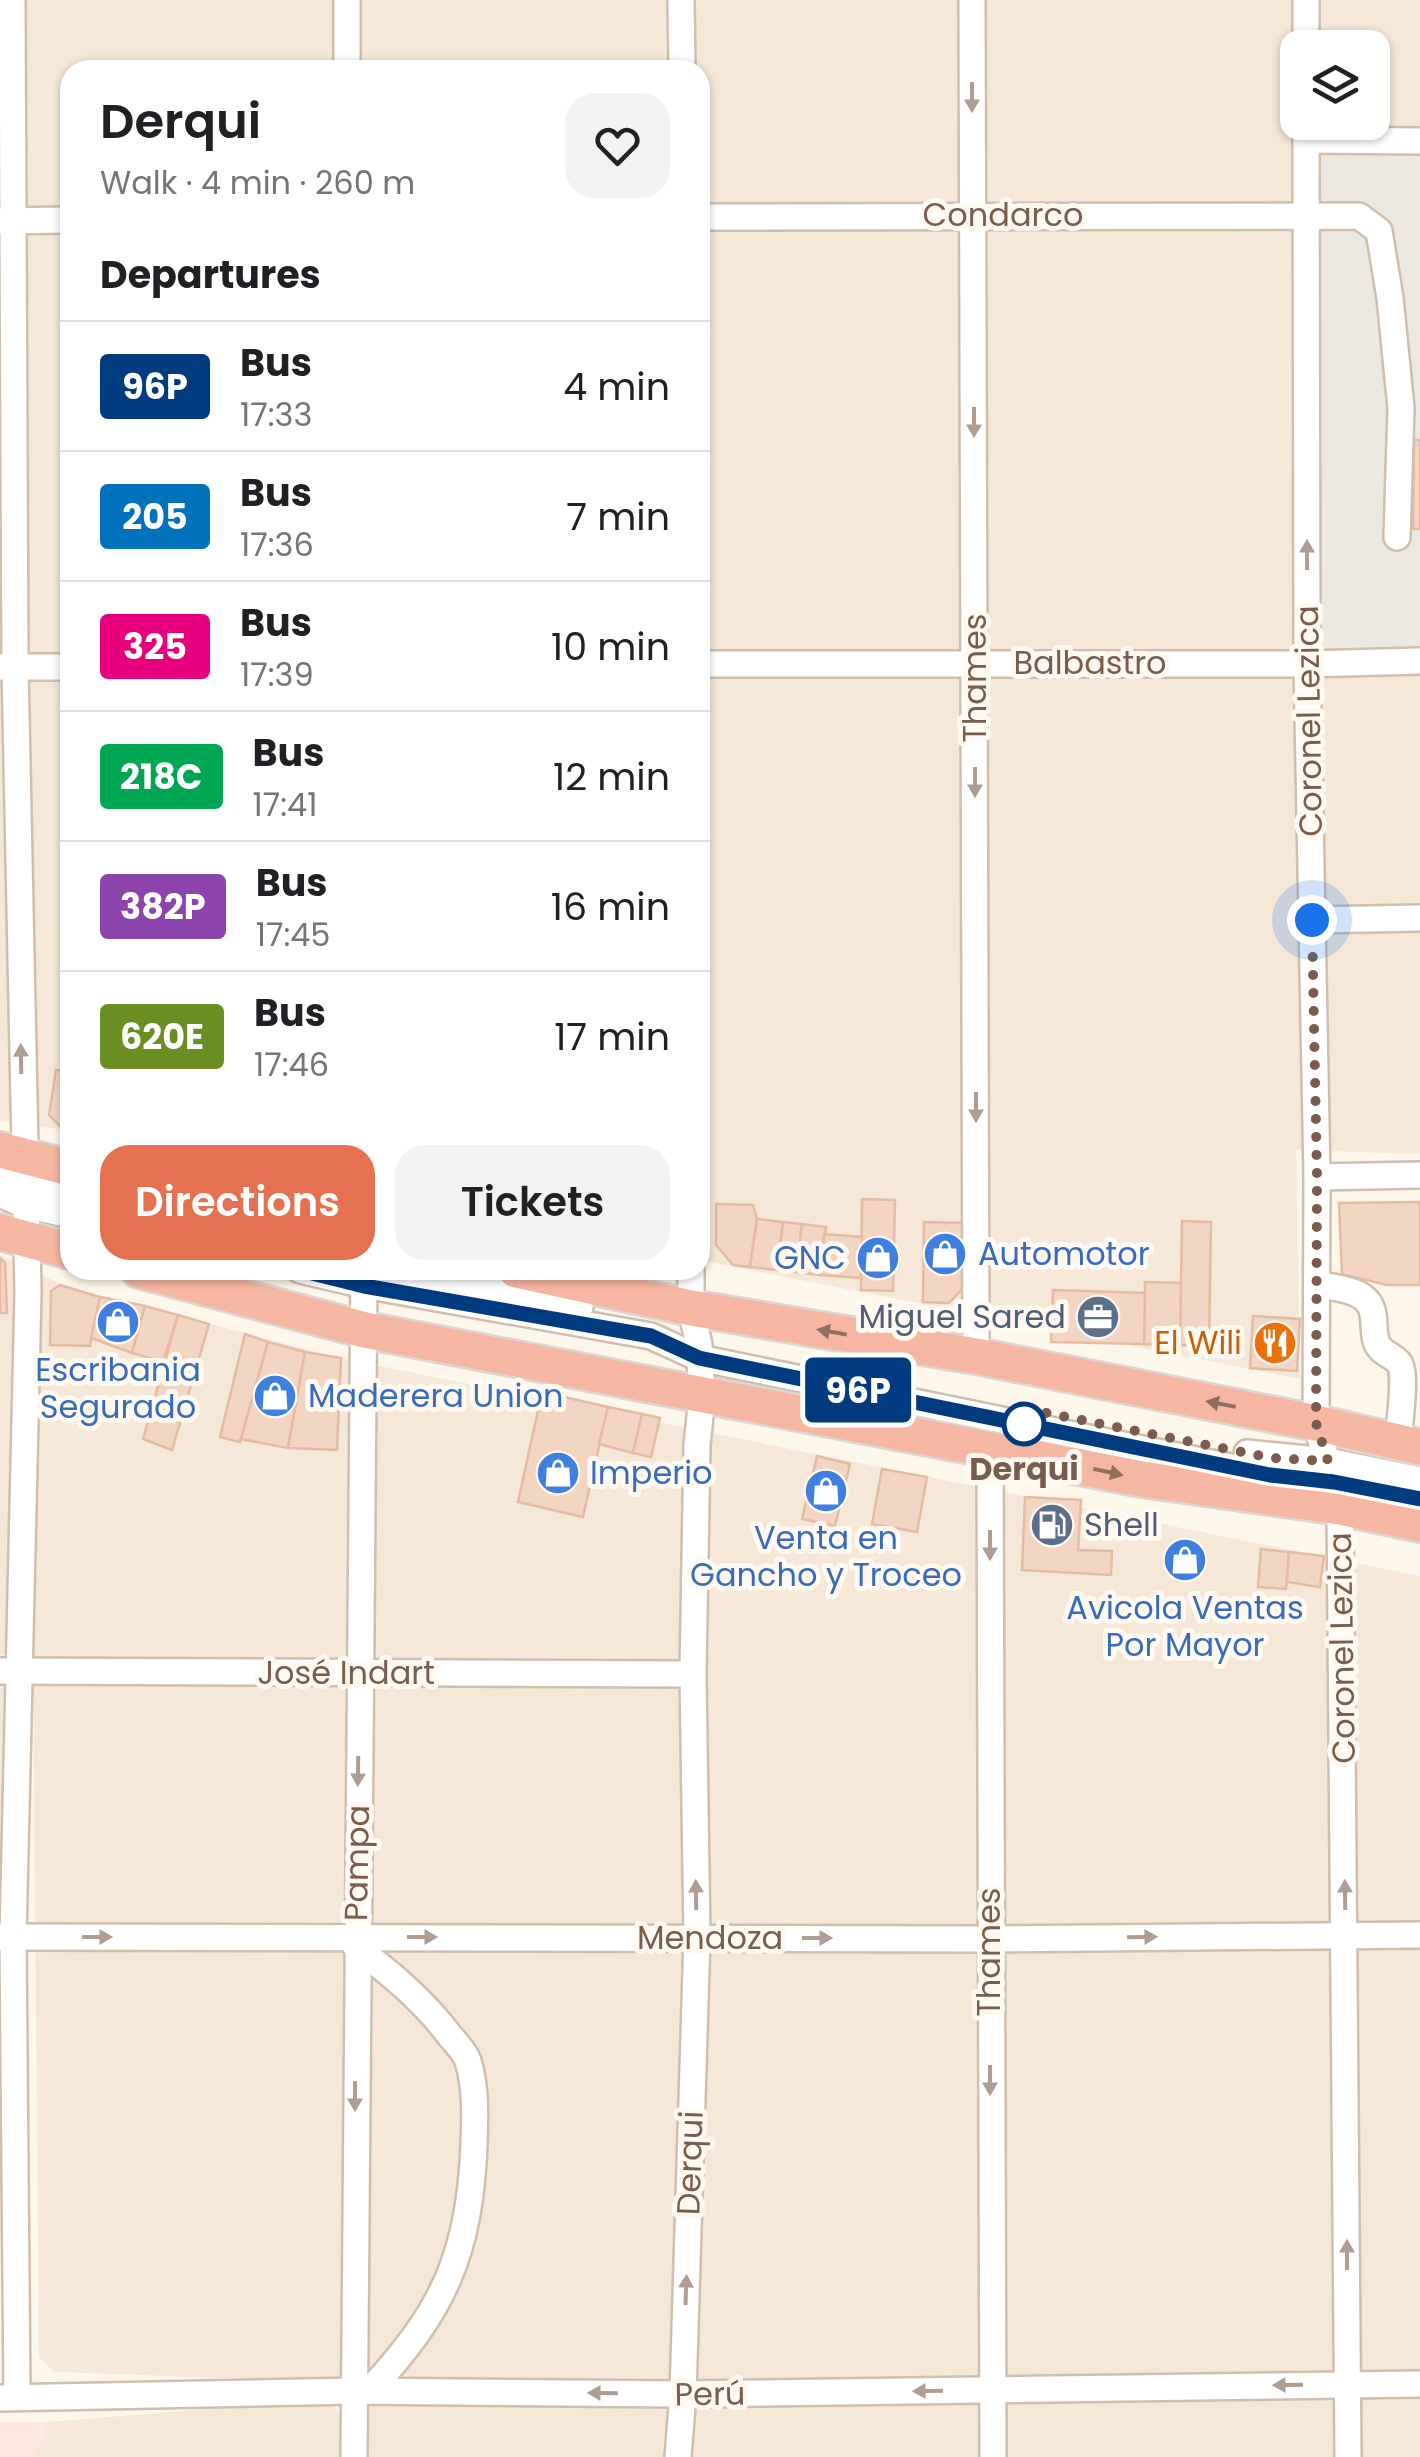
<!DOCTYPE html>
<html lang="en">
<head>
<meta charset="utf-8">
<style>
	:root { --surface:#fff; --page:#f2f2f2; --text:#202124; --muted:#757577; --line:#e0e0e0; --accent:#e67151 }
	body { margin:0; font-family:Poppins,sans-serif; background:var(--page); color:var(--text); height:100vh; display:flex; flex-direction:column; font-size:38px; white-space:nowrap }
	* { box-sizing:border-box; margin:0 }
	p { font-size:32px; color:var(--muted) }
	.icon { flex:none; width:55px; height:55px; fill:none; stroke:currentColor; stroke-width:2; stroke-linecap:round; stroke-linejoin:round }
	.map { position:relative; flex:1; overflow:hidden }
	.panel { position:absolute; left:60px; top:60px; width:650px; height:1220px; display:flex; flex-direction:column; background:var(--surface); border-radius:30px; box-shadow:0 2px 8px #0004 }
	.panel>* { flex:none }
	.badge { padding:0 20px; border-radius:8px; font-size:35px; line-height:65px }
	.tools { position:absolute; left:1280px; top:30px; display:grid; gap:20px }
	.tools a { display:grid; place-items:center; width:110px; height:110px; border-radius:20px; background:var(--surface); box-shadow:0 2px 8px #0004; font-size:50px }
	.you { position:absolute; width:50px; height:50px; margin:-25px; border:8px solid #fff; border-radius:50%; background:#1a73e8; box-shadow:0 0 0 15px #1a73e833 }
	.map>.badge { position:absolute; translate:-50% -50%; box-shadow:0 0 0 5px #fff }
	h2 { padding:0 40px; font-size:38px; line-height:90px }
	.round { display:grid; place-items:center; flex:none; width:105px; height:105px; border-radius:30px; background:var(--page) }
	.summary { display:flex; align-items:center; justify-content:space-between; height:170px; padding:0 40px }
	h1 { font-size:48px; font-weight:600; line-height:75px }
	.primary-button { display:flex; gap:20px; margin-top:auto; padding:20px 40px }
	.primary-button a { flex:1; height:115px; border-radius:30px; background:var(--accent); color:#fff; font-size:40px; font-weight:600; line-height:115px; text-align:center }
	.primary-button a+a { background:var(--page); color:var(--text) }
	ul { padding:0; list-style:none }
	li { display:flex; align-items:center; gap:30px; height:130px; padding:0 40px; border-top:2px solid var(--line) }
	li div { flex:1 }
	li b { display:block; font-size:38px }
	li em { font-style:normal }
	li .badge { min-width:110px; font-weight:700; text-align:center }
	.map>svg:first-child { display:block }
	.residential { fill:#f5e8d9; fill-rule:evenodd }
	.commercial { fill:#fde7de }
	.industrial { fill:#eee8e3 }
	.building { fill:#f2d5c2; stroke:#e5bba2; stroke-width:2.5 }
	.lines { fill:none; stroke-linecap:round; stroke-linejoin:round }
	.minor-casing { stroke:#d0beaf; stroke-width:30 }
	.highway-casing { stroke:#dcd5d1; stroke-width:40 }
	.minor { stroke:#fff; stroke-width:25 }
	.highway { stroke:#f6b7a2; stroke-width:35 }
	.oneway { fill:#af9d94 }
	.oneway2 { fill:#926e5e }
	.line-casing { stroke:#fff; stroke-width:22 }
	.line { stroke:#003b80; stroke-width:15 }
	.walk { stroke:#795c4d; stroke-width:10; stroke-dasharray:0 18 }
	.stop-dot { fill:#fff; stroke:#003b80; stroke-width:5 }
	.labels { text-anchor:middle; stroke-width:10; stroke-linejoin:round; paint-order:stroke }
	.street-label { font-size:32px; fill:#795c4d; stroke:#fff9f1 }
	.shop-label { font-size:32px; fill:#366cbe; stroke:#fff9f1; text-anchor:start }
	.service-label { font-size:32px; fill:#4e5e75; stroke:#fff9f1; text-anchor:end }
	.food-label { font-size:32px; fill:#c56008; stroke:#fff9f1; text-anchor:end }
	.stop-label { font-size:32px; font-weight:bold; fill:#795c4d; stroke:#fff9f1 }
</style>
</head>
<body>
<div class="map">
<svg width="1420" height="2457" viewBox="0 0 1420 2457">
	<rect width="100%" height="100%" fill="#fdf6ea"/>
	<g class="residential">
		<path d="M0 0H1420V1154L1296 1150 1300 1379 700 1260V70H70V1131L0 1120ZM1298 48H1372V122H1298Z"/>
		<path d="M0 1255 65 1286 340 1358 1420 1576V2457H369L370 2383 54 2372 39 2357 33 1656 0 1655Z"/>
		<path d="M0 1683 7 1690 0 1925Z"/>
		<path d="M321 2400 331 2403 343 2418 341 2457H37L33 2449 46 2440V2422Z"/>
	</g>
	<path class="commercial" d="M0 2422H46V2440L34 2449 37 2457H0Z"/>
	<path class="industrial" d="M1334 155H1420V649L1339 650 1325 644 1319 634V175L1324 159Z"/>
	<g class="building">
		<path d="M1414 440H1420V529H1413Z"/>
		<path d="M56 1070 70 1072V1129L62 1128 49 1115Z"/>
		<path d="M862 1199 895 1200 893 1291 861 1290Z"/>
		<path d="M1420 1202V1285H1387L1342 1274 1339 1203Z"/>
		<path d="M716 1204 753 1205 757 1219 750 1267 733 1265 716 1245Z"/>
		<path d="M757 1219 783 1222 777 1270 750 1267Z"/>
		<path d="M1182 1221 1211 1222 1209 1346 1180 1345Z"/>
		<path d="M783 1222 802 1224 796 1272 777 1270Z"/>
		<path d="M924 1222 967 1223 966 1285 949 1303 923 1302Z"/>
		<path d="M802 1224 826 1227 821 1275 796 1272Z"/>
		<path d="M824 1234 862 1237 861 1278 821 1275Z"/>
		<path d="M0 1258 5 1263 7 1313H0Z"/>
		<path d="M1145 1282 1181 1283 1180 1345 1144 1344Z"/>
		<path d="M60 1285 100 1297 90 1346 50 1345 51 1291Z"/>
		<path d="M1053 1290 1145 1293 1144 1344 1051 1342Z"/>
		<path d="M100 1297 145 1306 132 1353 91 1338Z"/>
		<path d="M145 1306 178 1315 163 1362 132 1353Z"/>
		<path d="M178 1315 209 1324 172 1450 143 1439Z"/>
		<path d="M1253 1316 1300 1319 1297 1371 1250 1368Z"/>
		<path d="M245 1334 268 1342 240 1442 220 1437Z"/>
		<path d="M268 1342 305 1352 288 1448 241 1439Z"/>
		<path d="M305 1352 341 1358 337 1450 288 1448Z"/>
		<path d="M542 1392 608 1407 583 1517 518 1502Z"/>
		<path d="M608 1407 642 1414 633 1453 599 1444Z"/>
		<path d="M642 1414 660 1418 651 1457 633 1453Z"/>
		<path d="M817 1456 850 1464 835 1526 802 1519Z"/>
		<path d="M882 1469 927 1477 917 1532 872 1524Z"/>
		<path d="M1025 1497 1081 1500 1078 1550 1112 1551 1111 1575 1022 1570Z"/>
		<path d="M1261 1549 1289 1552 1286 1589 1258 1587Z"/>
		<path d="M1289 1552 1324 1556 1320 1587 1287 1582Z"/>
	</g>
	<g class="lines">
		<g class="minor-casing">
			<g id="minor">
				<path d="M12 0 15 667 28 1292 13 1937 17 2397"/>
				<path d="M347 0V70"/>
				<path d="M681 0 682 70"/>
				<path d="M972 0 976 1356"/>
				<path d="M1306 0V48"/>
				<path d="M1306 122 1307 664 1317 1177 1316 1423 1340 1507 1348 2457"/>
				<path d="M1307 140 1420 141"/>
				<path d="M700 217 1359 216 1379 231 1390 298 1401 408 1397 537"/>
				<path d="M0 221 70 220"/>
				<path d="M700 664H1307L1420 661"/>
				<path d="M0 667H70"/>
				<path d="M1312 920 1420 918"/>
				<path d="M0 1175 70 1193"/>
				<path d="M1317 1177 1420 1175"/>
				<path d="M0 1194 25 1205 70 1215"/>
				<path d="M300 1270 364 1285 651 1336 699 1358 1270 1475 1334 1482 1420 1499"/>
				<path d="M412 1270 580 1307"/>
				<path d="M1317 1284C1335 1288 1366 1289 1372 1310 1375 1320 1373 1331 1376 1341 1380 1354 1392 1354 1399 1363 1407 1373 1399 1426 1398 1442"/>
				<path d="M990 1448 993 2457"/>
				<path d="M1247 1453 1328 1461 1420 1480"/>
				<path d="M0 1671 693 1674"/>
				<path d="M0 1937 989 1939 1420 1935"/>
				<path d="M356 1947C391 1974 423 2000 450 2036 456 2043 465 2052 468 2061 476 2086 475 2118 474 2144 470 2253 444 2311 369 2391"/>
				<path d="M0 2398 354 2391 683 2394 1420 2384"/>
				<path d="M354 2457 364 1270"/>
				<path d="M678 2457 683 2394 697 1937 693 1674 697 1445 702 1397 699 1345 691 1308V1270"/>
			</g>
		</g>
		<g class="highway-casing">
			<g id="highway">
				<path d="M0 1150 70 1168"/>
				<path d="M0 1232 70 1251"/>
				<path d="M139 1270 365 1330 1142 1479 1340 1507 1420 1524"/>
				<path d="M516 1270 691 1308 976 1356 1316 1423 1420 1447"/>
			</g>
		</g>
		<use href="#minor" class="minor"/>
		<use href="#highway" class="highway"/>
	</g>
	<defs><path id="oneway-solid" d="M-6-.8H1V-3.2L6.5 0L1 3.2V.8H-6Z" transform="scale(2.5)"/></defs>
	<g class="oneway">
		<use href="#oneway-solid" transform="translate(972 97) rotate(90)"/>
		<use href="#oneway-solid" transform="translate(974 422) rotate(90)"/>
		<use href="#oneway-solid" transform="translate(1307 555) rotate(-90)"/>
		<use href="#oneway-solid" transform="translate(975 782) rotate(90)"/>
		<use href="#oneway-solid" transform="translate(21 1059) rotate(-91)"/>
		<use href="#oneway-solid" transform="translate(976 1107) rotate(90)"/>
		<use href="#oneway-solid" transform="translate(990 1545) rotate(90)"/>
		<use href="#oneway-solid" transform="translate(358 1771) rotate(91)"/>
		<use href="#oneway-solid" transform="translate(696 1895) rotate(-91)"/>
		<use href="#oneway-solid" transform="translate(1345 1895) rotate(-91)"/>
		<use href="#oneway-solid" transform="translate(97 1937)"/>
		<use href="#oneway-solid" transform="translate(422 1937)"/>
		<use href="#oneway-solid" transform="translate(1142 1937) rotate(-1)"/>
		<use href="#oneway-solid" transform="translate(817 1938)"/>
		<use href="#oneway-solid" transform="translate(990 2080) rotate(90)"/>
		<use href="#oneway-solid" transform="translate(355 2096) rotate(90)"/>
		<use href="#oneway-solid" transform="translate(1347 2255) rotate(-90)"/>
		<use href="#oneway-solid" transform="translate(686 2290) rotate(-88)"/>
		<use href="#oneway-solid" transform="translate(1288 2385) rotate(179)"/>
		<use href="#oneway-solid" transform="translate(928 2391) rotate(179)"/>
		<use href="#oneway-solid" transform="translate(603 2393) rotate(-179)"/>
	</g>
	<g class="oneway2">
		<use href="#oneway-solid" transform="translate(832 1332) rotate(-170)"/>
		<use href="#oneway-solid" transform="translate(1221 1404) rotate(-169)"/>
		<use href="#oneway-solid" transform="translate(1108 1472) rotate(12)"/>
	</g>
	<g class="lines">
		<g class="line-casing">
			<path id="line" d="M300 1270 364 1286 651 1336 699 1358 1270 1475 1334 1482 1420 1499"/>
		</g>
		<use href="#line" class="line"/>
		<path class="walk" d="M1024 1424 1026 1409 1272 1458 1328 1461 1316 1423 1317 1177 1312 920"/>
	</g>
	<defs>
		<g id="shop-disc" transform="scale(2.25)"><circle r="9.5" fill="#3f7fe0" stroke="#fff9f1"/><path d="M-5-2.5h2.3a2.7 3.5 0 0 1 5.4 0H5L5.5 6h-11ZM-1.5-2.5h3a1.5 2.3 0 0 0-3 0Z" fill="#fff"/></g>
		<g id="office-disc" transform="scale(2.25)"><circle r="9.5" fill="#5c6f8a" stroke="#fff9f1"/><path d="M-6-3h4V-5.5h4V-3h4V5H-6ZM-1-4.5V-3h2v-1.5ZM-6 0V1H6V0Z" fill="#fff"/></g>
		<g id="restaurant-disc" transform="scale(2.25)"><circle r="9.5" fill="#e8710a" stroke="#fff9f1"/><path d="M-5-6h1v4h1v-4h1v4h1v-4h1v5L-1.5 .5V6h-2V.5L-5-1ZM5-6V6H3V1.5H1.5Q1.5-4 5-6Z" fill="#fff"/></g>
		<g id="fuel-disc" transform="scale(2.25)"><circle r="9.5" fill="#5c6f8a" stroke="#fff9f1"/><path d="M-5.5-6h7V0h2V4h1.3V-2.5L3-4.5l.8-.8L6-3V5H2.5V1h-1V6h-7ZM-4.2-4.7v3.2H.2V-4.7Z" fill="#fff"/></g>
	</defs>
	<g fill-rule="evenodd">
		<use href="#shop-disc" x="945" y="1254"/>
		<use href="#shop-disc" x="878" y="1258"/>
		<use href="#office-disc" x="1098" y="1317"/>
		<use href="#shop-disc" x="118" y="1322"/>
		<use href="#restaurant-disc" x="1275" y="1343"/>
		<use href="#shop-disc" x="275" y="1396"/>
		<use href="#shop-disc" x="558" y="1473"/>
		<use href="#shop-disc" x="826" y="1491"/>
		<use href="#fuel-disc" x="1052" y="1525"/>
		<use href="#shop-disc" x="1185" y="1560"/>
	</g>
	<circle class="stop-dot" cx="1024" cy="1424" r="20"/>
	<g class="labels">
		<g class="street-label">
			<text x="1003" y="226">Condarco</text>
			<text x="1090" y="674">Balbastro</text>
			<text transform="translate(975 678) rotate(-90)" y="11">Thames</text>
			<text transform="translate(1309 721) rotate(-91)" y="11">Coronel Lezica</text>
			<text transform="translate(1342 1648) rotate(-91)" y="11">Coronel Lezica</text>
			<text x="346" y="1684">José Indart</text>
			<text transform="translate(357 1863) rotate(-89)" y="11">Pampa</text>
			<text x="710" y="1949">Mendoza</text>
			<text transform="translate(989 1952) rotate(-90)" y="11">Thames</text>
			<text transform="translate(690 2163) rotate(-88)" y="11">Derqui</text>
			<text transform="translate(710 2394) rotate(-1)" y="11">Perú</text>
		</g>
		<g class="shop-label">
			<text x="978" y="1265">Automotor</text>
			<text x="846" y="1269" text-anchor="end">GNC</text>
			<text x="118" y="1381" text-anchor="middle">Escribania<tspan x="118" dy="37">Segurado</tspan></text>
			<text x="308" y="1407">Maderera Union</text>
			<text x="590" y="1484">Imperio</text>
			<text x="826" y="1549" text-anchor="middle">Venta en<tspan x="826" dy="37">Gancho y Troceo</tspan></text>
			<text x="1185" y="1619" text-anchor="middle">Avicola Ventas<tspan x="1185" dy="37">Por Mayor</tspan></text>
		</g>
		<g class="service-label">
			<text x="1066" y="1328">Miguel Sared</text>
			<text x="1084" y="1536" text-anchor="start">Shell</text>
		</g>
		<g class="food-label">
			<text x="1242" y="1354">El Wili</text>
		</g>
		<g class="stop-label">
			<text x="1024" y="1480">Derqui</text>
		</g>
	</g>
</svg>
<div class="tools">
<a><svg class="icon" aria-label="layers" viewBox="0 0 24 24"><path d="M12 4l9 5-9 5-9-5zM3 14l9 5 9-5"/></svg></a>
</div>
<div class="you" style="left:1312px;top:920px"></div>
<b class="badge" style="left:858px;top:1390px;background:#003b80;color:#fff">96P</b>
<section class="panel">
<div class="summary"><div><h1>Derqui</h1><p>Walk · 4 min · 260 m</p></div><a class="round"><svg class="icon" aria-label="heart" viewBox="0 0 24 24"><path d="M12 20l-8-8c-3-5 5-10 8-4 3-6 11-1 8 4z"/></svg></a></div>
<h2>Departures</h2>
<ul>
<li><span class="badge" style="background:#003b80;color:#fff">96P</span><div><b>Bus</b><p>17:33</p></div><em>4 min</em></li>
<li><span class="badge" style="background:#0072bc;color:#fff">205</span><div><b>Bus</b><p>17:36</p></div><em>7 min</em></li>
<li><span class="badge" style="background:#e6007e;color:#fff">325</span><div><b>Bus</b><p>17:39</p></div><em>10 min</em></li>
<li><span class="badge" style="background:#00a651;color:#fff">218C</span><div><b>Bus</b><p>17:41</p></div><em>12 min</em></li>
<li><span class="badge" style="background:#8e44ad;color:#fff">382P</span><div><b>Bus</b><p>17:45</p></div><em>16 min</em></li>
<li><span class="badge" style="background:#6b8e23;color:#fff">620E</span><div><b>Bus</b><p>17:46</p></div><em>17 min</em></li>
</ul>
<div class="primary-button"><a>Directions</a><a>Tickets</a></div>
</section>
</div>
</body>
</html>
